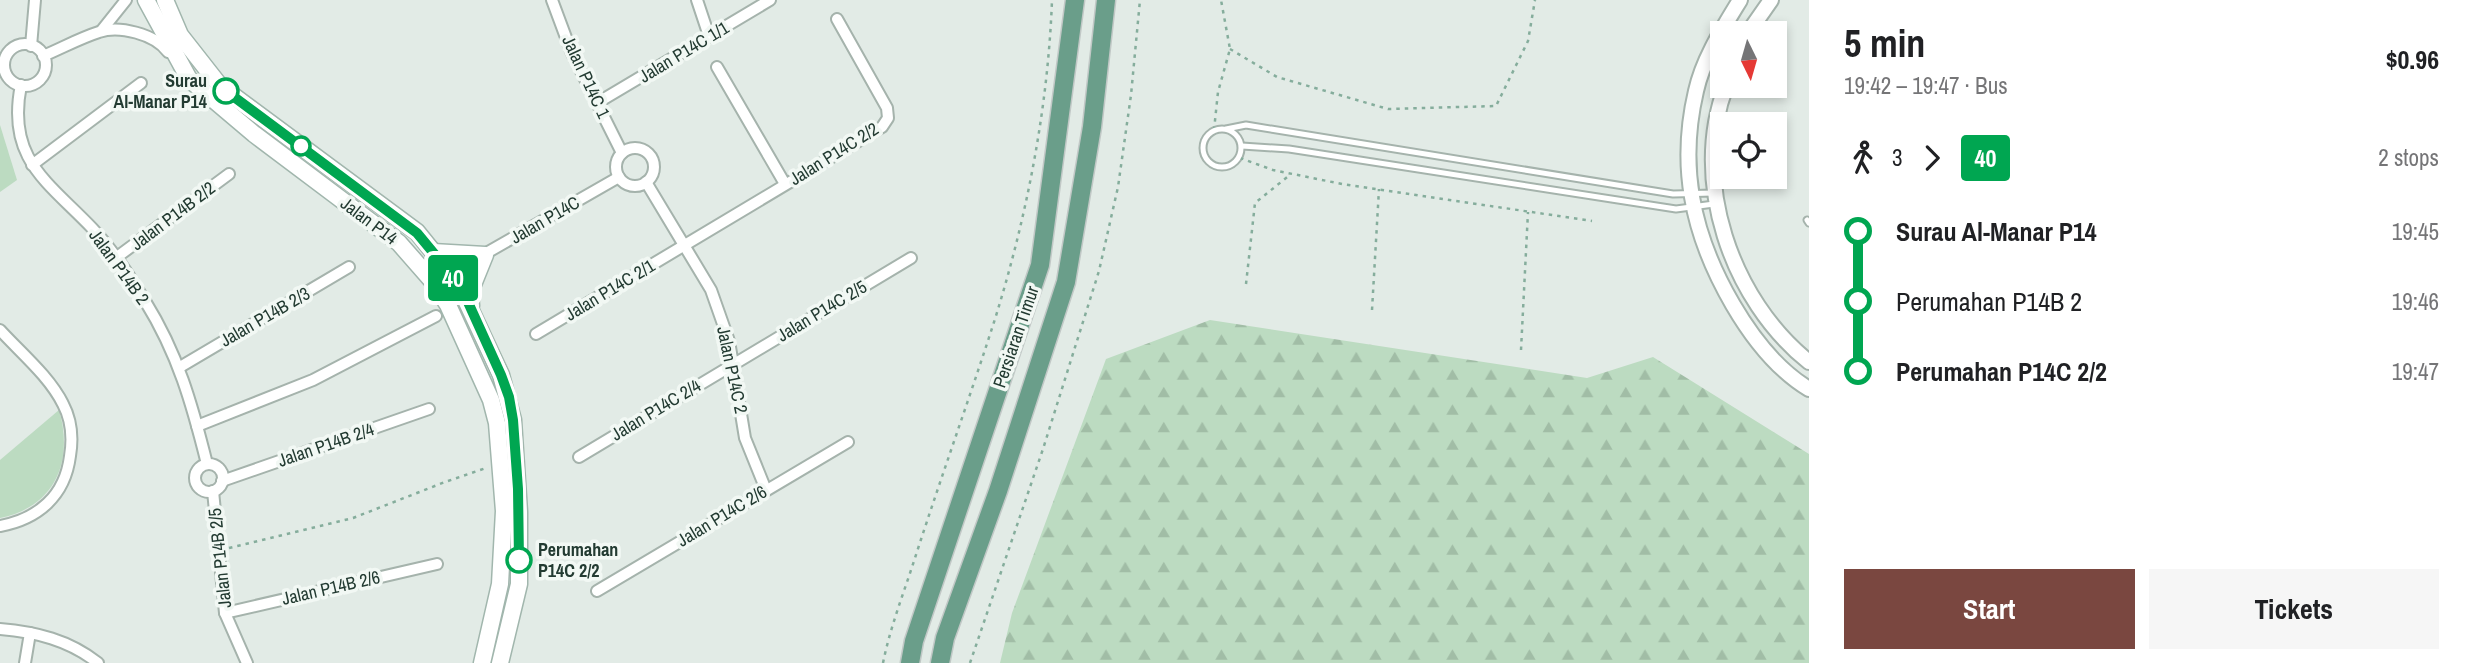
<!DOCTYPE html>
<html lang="en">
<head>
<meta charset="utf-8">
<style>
	:root { --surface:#fff; --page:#f6f6f6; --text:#202124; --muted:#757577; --accent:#7a4740 }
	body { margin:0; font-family:"Archivo Narrow",sans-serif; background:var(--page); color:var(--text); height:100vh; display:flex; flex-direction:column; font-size:26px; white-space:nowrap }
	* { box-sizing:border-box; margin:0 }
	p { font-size:23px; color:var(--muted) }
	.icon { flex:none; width:38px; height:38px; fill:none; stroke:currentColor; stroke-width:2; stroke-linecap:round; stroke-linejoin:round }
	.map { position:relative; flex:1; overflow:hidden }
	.sheet { display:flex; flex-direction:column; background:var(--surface); width:665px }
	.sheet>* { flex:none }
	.badge { padding:0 14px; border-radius:5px; font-size:24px; line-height:46px }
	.needle { width:46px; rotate:175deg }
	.buttons { position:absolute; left:1710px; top:21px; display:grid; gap:14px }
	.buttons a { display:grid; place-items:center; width:77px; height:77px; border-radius:0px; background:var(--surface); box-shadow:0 4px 10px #0003; font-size:35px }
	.map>.badge { position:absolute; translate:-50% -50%; box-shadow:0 0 0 4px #fff }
	.legs { display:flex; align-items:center; gap:10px; height:77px; padding:0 35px; font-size:23px }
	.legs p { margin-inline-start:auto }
	.overview { display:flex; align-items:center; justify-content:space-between; height:119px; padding:0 35px }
	h1 { font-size:38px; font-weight:800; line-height:52px }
	.button { display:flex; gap:14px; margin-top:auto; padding:14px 35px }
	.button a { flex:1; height:80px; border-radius:0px; background:var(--accent); color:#fff; font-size:28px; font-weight:800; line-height:80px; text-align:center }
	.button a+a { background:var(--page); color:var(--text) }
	ul { padding:0 35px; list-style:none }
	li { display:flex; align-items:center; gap:24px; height:70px; font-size:26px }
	li i { display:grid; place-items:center; width:10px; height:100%; margin:0 9px; background:currentColor }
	li i::after { content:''; width:18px; height:18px; margin:-9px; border:5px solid; border-radius:50%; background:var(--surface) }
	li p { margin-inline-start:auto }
	li:first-child i { background:linear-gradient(#0000 50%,currentColor 0) }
	li:last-child i { background:linear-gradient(currentColor 50%,#0000 0) }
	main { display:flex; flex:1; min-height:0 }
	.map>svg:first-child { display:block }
	.forest { fill:url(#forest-firs) }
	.green { fill:#bcdbc1 }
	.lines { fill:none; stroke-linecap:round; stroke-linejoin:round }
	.service-casing { stroke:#a5b3ac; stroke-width:9 }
	.minor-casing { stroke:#a5b3ac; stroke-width:14 }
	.tertiary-casing { stroke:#a5b3ac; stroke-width:18 }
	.secondary-casing { stroke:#a1b6ad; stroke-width:19 }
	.primary-casing { stroke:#c1c8c6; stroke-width:21 }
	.path { stroke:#85ad9c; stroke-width:2.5; stroke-dasharray:3.5 5; stroke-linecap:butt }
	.service { stroke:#fff; stroke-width:5 }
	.minor { stroke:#fff; stroke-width:10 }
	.tertiary { stroke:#fff; stroke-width:14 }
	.secondary { stroke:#fff; stroke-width:16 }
	.primary { stroke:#6a9e8a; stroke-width:18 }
	.line-1-casing { stroke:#fff; stroke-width:16 }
	.line-1 { stroke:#00a651; stroke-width:10 }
	.stop-1-dot { fill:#fff; stroke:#00a651; stroke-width:3.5 }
	.labels { text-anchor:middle; stroke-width:7; stroke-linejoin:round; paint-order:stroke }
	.street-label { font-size:18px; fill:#233b32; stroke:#f2f8f4 }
	.stop-label { font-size:18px; font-weight:bold; fill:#233b32; stroke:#f2f8f4; text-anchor:end }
</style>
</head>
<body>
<main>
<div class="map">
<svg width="1809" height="663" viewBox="0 0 1809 663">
	<defs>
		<pattern id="forest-firs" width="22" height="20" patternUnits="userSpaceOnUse" patternTransform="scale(1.75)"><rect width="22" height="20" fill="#bcdbc1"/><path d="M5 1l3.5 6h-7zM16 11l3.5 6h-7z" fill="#a1bda6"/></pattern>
	</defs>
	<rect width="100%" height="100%" fill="#e2ebe6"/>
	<path class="forest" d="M1210 320 1587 378 1653 357 1809 454V663H1000L1012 613 1106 359Z"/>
	<g class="green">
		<path d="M0 125 17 180 0 192Z"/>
		<path d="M59 410C74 461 55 507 0 518V460Z"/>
	</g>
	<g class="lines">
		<g class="service-casing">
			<g id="service">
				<circle cx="1222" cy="148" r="19"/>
				<path d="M1226 129 1246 125 1673 194 1714 193"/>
				<path d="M1242 146 1289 149 1676 209 1714 204"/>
				<path d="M1807 220 1809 223"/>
			</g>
		</g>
		<g class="minor-casing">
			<g id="minor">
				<path d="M552 0 571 51 622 153"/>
				<path d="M697 0 709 36"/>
				<path d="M102 30 126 0"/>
				<circle cx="25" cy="65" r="21"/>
				<path d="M31 46 35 0"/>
				<path d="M43 56C62 48 80 38 99 32 119 25 155 34 168 52"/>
				<path d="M717 67 785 184"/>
				<path d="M21 85C6 159 48 182 92 228 113 250 129 275 145 301 178 354 192 404 207 464"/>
				<path d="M597 103 770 0"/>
				<circle cx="635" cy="167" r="19"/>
				<path d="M32 165 141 83"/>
				<path d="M646 182 711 290 729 341 745 438 766 490"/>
				<path d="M117 257 229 174"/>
				<path d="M434 283 619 177"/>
				<path d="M0 330C21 353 49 376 63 404 72 421 73 438 70 456 65 496 38 519 0 526"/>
				<path d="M536 334 882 127 888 118 887 108 837 19"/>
				<path d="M180 367 349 267"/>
				<path d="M197 426 313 380 436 316"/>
				<path d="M579 457 911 258"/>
				<circle cx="209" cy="478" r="14"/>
				<path d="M222 481 429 409"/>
				<path d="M213 491 225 613 247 663"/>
				<path d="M597 591 848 442"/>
				<path d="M225 613 437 564"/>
				<path d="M0 629C36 632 69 640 98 663"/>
				<path d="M25 663 30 633"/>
			</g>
		</g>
		<g class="tertiary-casing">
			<g id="tertiary">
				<path d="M1740 0C1723 28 1703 59 1696 91 1688 125 1686 162 1692 197 1703 263 1751 354 1809 389"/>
				<path d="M1748 33 1771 0"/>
				<path d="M1726 86C1690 180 1731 300 1809 362"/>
			</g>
		</g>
		<g class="secondary-casing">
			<g id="secondary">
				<path d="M146 0 189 79 254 134 399 243 434 283 448 305 491 400 497 423 504 511 500 584 482 663"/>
				<path d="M165 0 180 35 220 86 417 232 451 274 466 300 501 375 513 420 519 512V584L500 663"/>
				<path d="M433 252 485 255 470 292 471 306"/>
			</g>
		</g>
		<g class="primary-casing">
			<g id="primary">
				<path d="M910 663 914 641 1040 265 1075 0"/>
				<path d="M940 663 945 638 998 491 1066 282 1092 127 1106 0"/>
			</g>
		</g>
		<g class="path">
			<path d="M1230 49 1277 77 1388 109 1496 106 1528 41 1535 0"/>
			<path d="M1214 130 1218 92 1230 49 1221 0"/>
			<path d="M1240 158 1273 170 1342 184 1592 221"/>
			<path d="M1246 284 1255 203 1291 174"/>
			<path d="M1372 310 1379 189"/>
			<path d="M1521 350 1528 212"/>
			<path d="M229 548 353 518 445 482 486 468"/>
			<path d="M883 663C890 628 903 595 914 561 940 480 969 400 995 319 1027 216 1048 108 1052 0"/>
			<path d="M970 663 1043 449 1099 271 1118 187 1131 95 1140 0"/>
		</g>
		<use href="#service" class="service"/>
		<use href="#minor" class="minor"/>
		<use href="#tertiary" class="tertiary"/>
		<use href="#secondary" class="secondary"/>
		<use href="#primary" class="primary"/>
	</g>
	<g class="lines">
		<g class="line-1-casing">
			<path id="line-1" d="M226 91 417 233 451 274 467 300 501 375 509 397 513 420 518 489 519 560"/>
		</g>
		<use href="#line-1" class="line-1"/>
	</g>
	<g class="stop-1-dot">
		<circle cx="226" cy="91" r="12"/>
		<circle cx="301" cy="146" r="9"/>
		<circle cx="519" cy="560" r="12"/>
	</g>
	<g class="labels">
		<g class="street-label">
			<text transform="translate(684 52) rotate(-31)" y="6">Jalan P14C 1/1</text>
			<text transform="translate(586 77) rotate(65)" y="6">Jalan P14C 1</text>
			<text transform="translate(834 154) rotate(-32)" y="6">Jalan P14C 2/2</text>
			<text transform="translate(173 216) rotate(-37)" y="6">Jalan P14B 2/2</text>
			<text transform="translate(545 220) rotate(-30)" y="6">Jalan P14C</text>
			<text transform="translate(369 221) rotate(37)" y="6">Jalan P14</text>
			<text transform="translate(119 267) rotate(54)" y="6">Jalan P14B 2</text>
			<text transform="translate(610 290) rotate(-31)" y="6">Jalan P14C 2/1</text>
			<text transform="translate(822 311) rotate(-31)" y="6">Jalan P14C 2/5</text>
			<text transform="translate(265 317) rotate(-30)" y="6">Jalan P14B 2/3</text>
			<text transform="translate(1016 337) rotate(-71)" y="6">Persiaran Timur</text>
			<text transform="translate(732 370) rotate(78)" y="6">Jalan P14C 2</text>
			<text transform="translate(656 410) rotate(-31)" y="6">Jalan P14C 2/4</text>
			<text transform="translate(326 445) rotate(-19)" y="6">Jalan P14B 2/4</text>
			<text transform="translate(722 516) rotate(-31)" y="6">Jalan P14C 2/6</text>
			<text transform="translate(220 558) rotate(-96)" y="6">Jalan P14B 2/5</text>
			<text transform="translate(331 588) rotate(-13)" y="6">Jalan P14B 2/6</text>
		</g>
		<g class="stop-label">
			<text x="207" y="87">Surau<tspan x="207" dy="21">Al-Manar P14</tspan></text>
			<text x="538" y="556" text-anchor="start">Perumahan<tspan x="538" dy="21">P14C 2/2</tspan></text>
		</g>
	</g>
</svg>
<div class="buttons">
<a><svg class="needle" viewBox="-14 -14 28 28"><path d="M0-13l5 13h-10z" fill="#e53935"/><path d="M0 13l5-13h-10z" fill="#757577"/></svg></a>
<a><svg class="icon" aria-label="locate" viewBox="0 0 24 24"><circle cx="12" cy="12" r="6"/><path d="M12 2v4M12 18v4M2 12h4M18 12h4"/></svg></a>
</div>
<b class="badge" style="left:453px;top:278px;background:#00a651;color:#fff">40</b>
</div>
<section class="sheet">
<div class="overview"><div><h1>5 min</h1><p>19:42 – 19:47 · Bus</p></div><b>$0.96</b></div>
<div class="legs"><svg class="icon" aria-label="walk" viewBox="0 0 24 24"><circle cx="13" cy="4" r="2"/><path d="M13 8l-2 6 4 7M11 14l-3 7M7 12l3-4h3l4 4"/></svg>3<svg class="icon" aria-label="forward" viewBox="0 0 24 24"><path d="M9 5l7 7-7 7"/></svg><b class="badge" style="background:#00a651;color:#fff">40</b><p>2 stops</p></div>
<ul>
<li><i style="color:#00a651"></i><b>Surau Al-Manar P14</b><p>19:45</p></li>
<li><i style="color:#00a651"></i><span>Perumahan P14B 2</span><p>19:46</p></li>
<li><i style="color:#00a651"></i><b>Perumahan P14C 2/2</b><p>19:47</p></li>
</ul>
<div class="button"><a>Start</a><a>Tickets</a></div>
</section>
</main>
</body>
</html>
